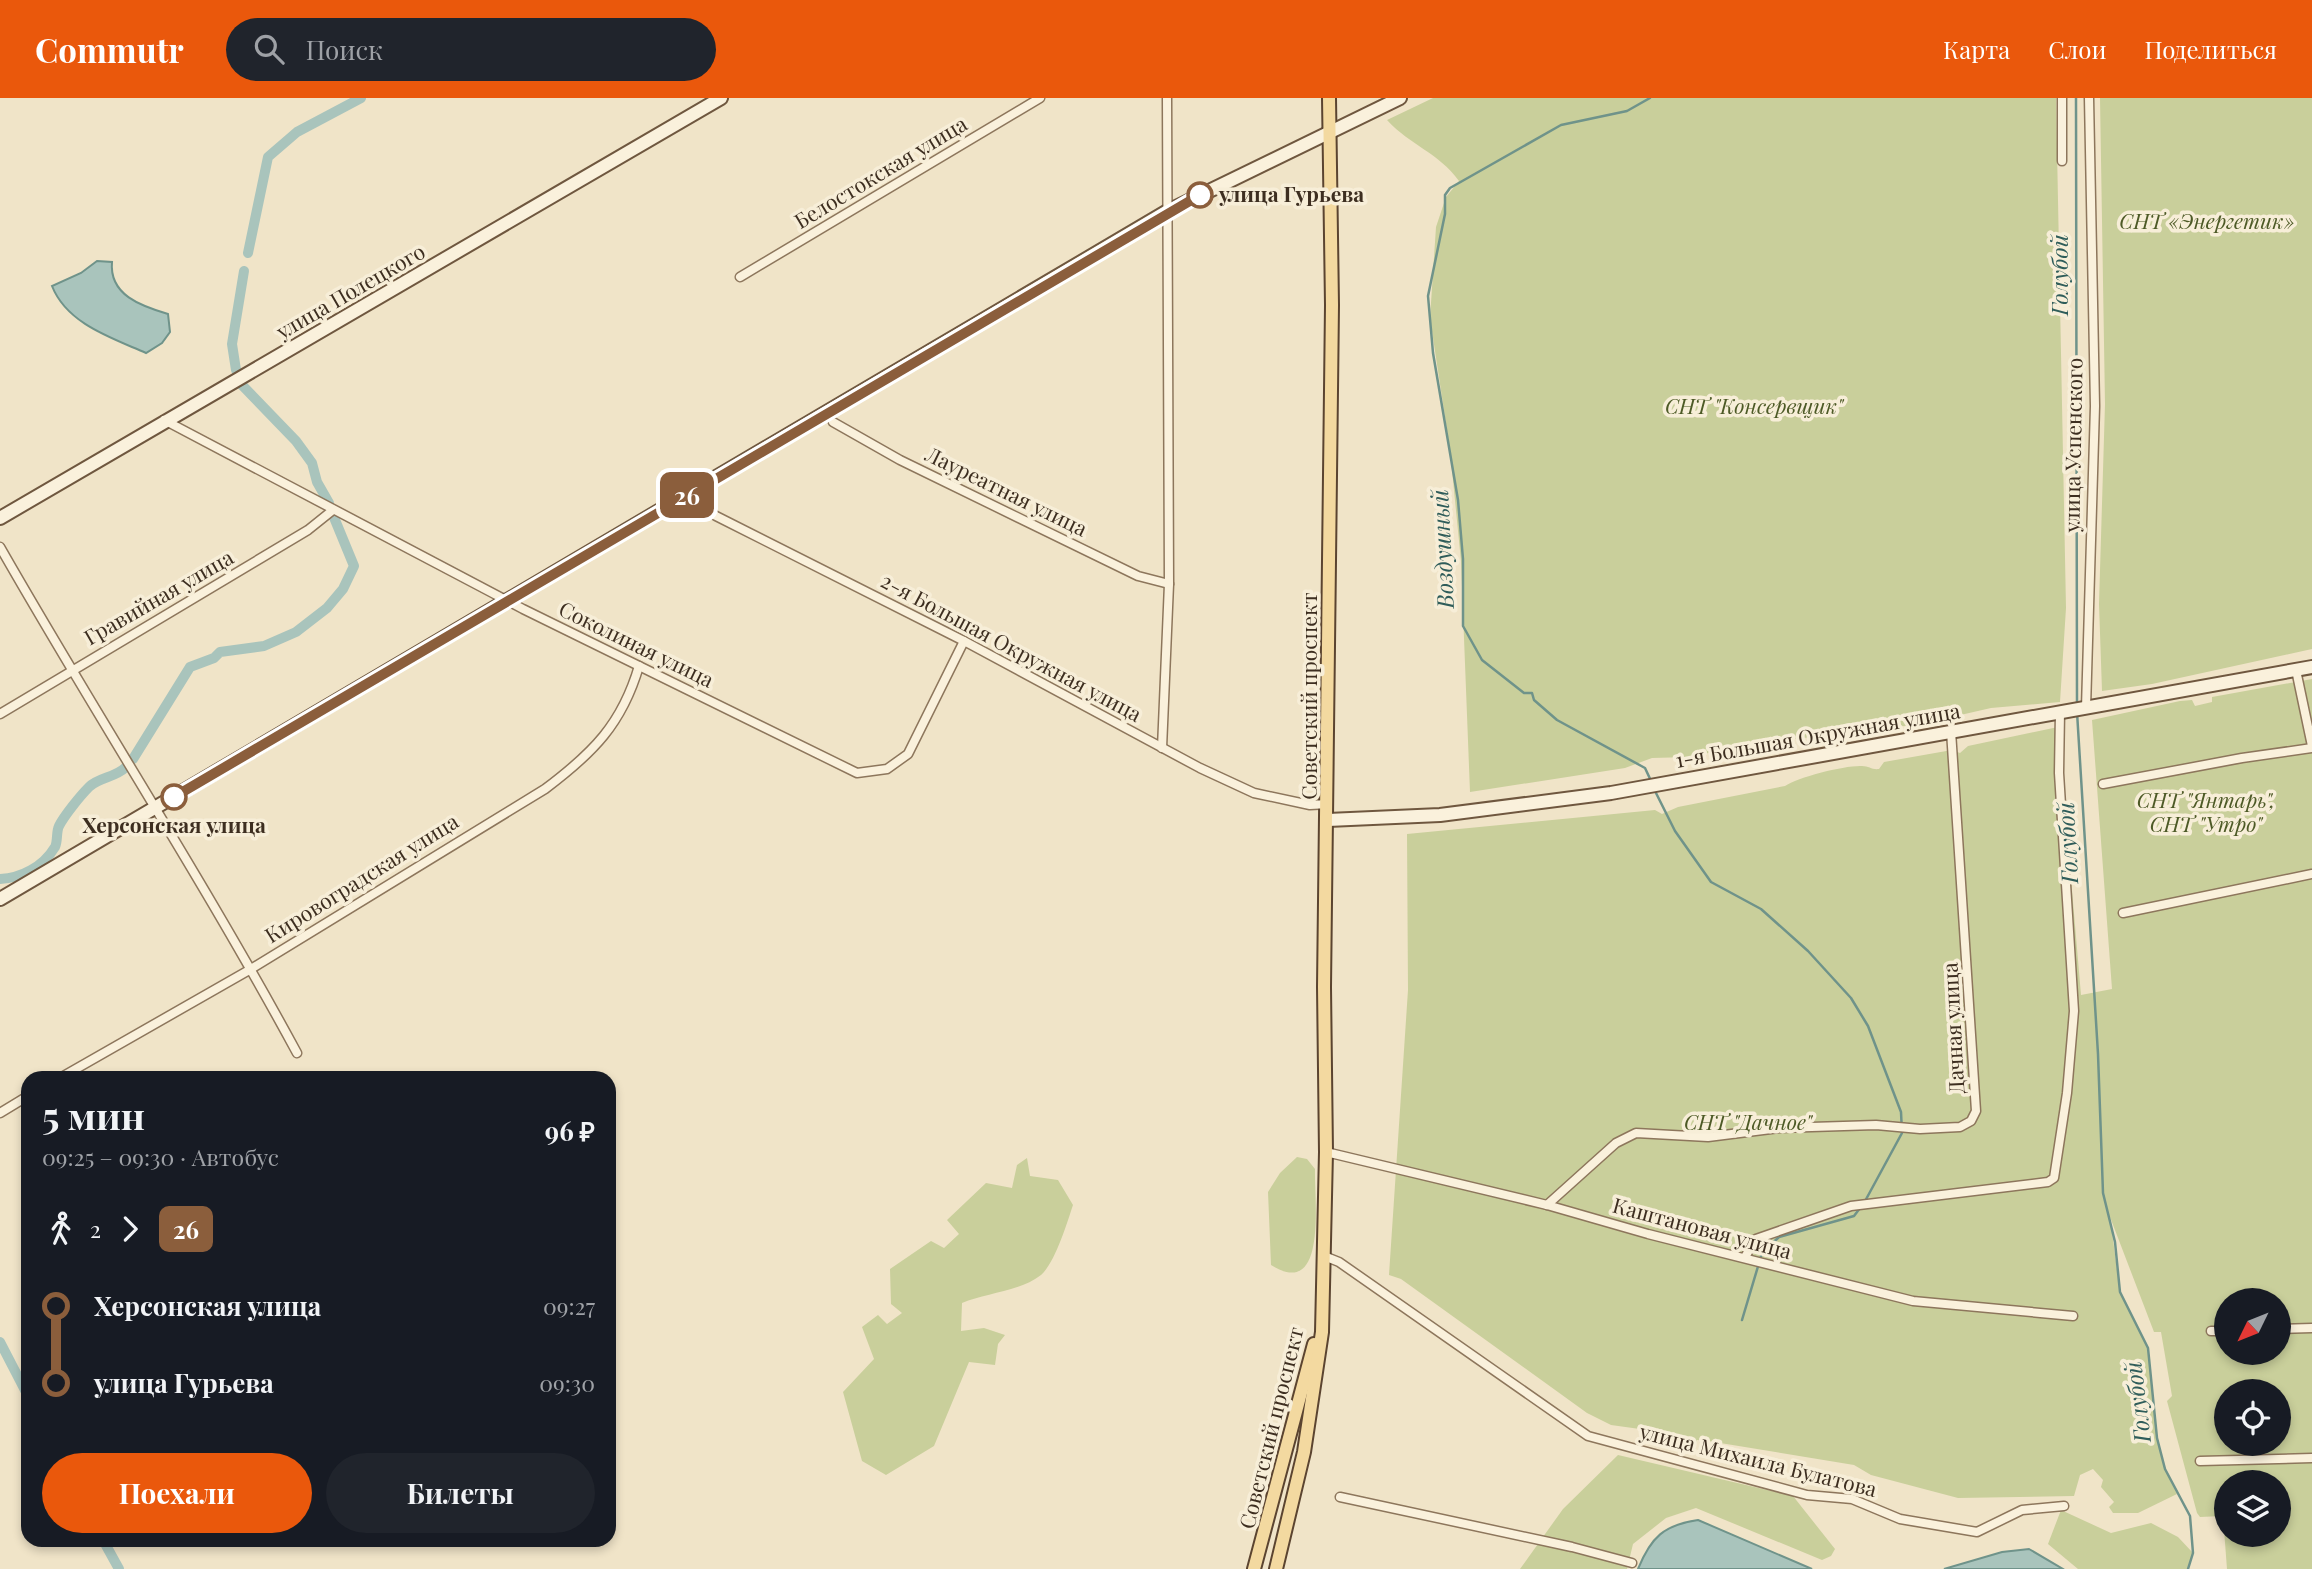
<!DOCTYPE html>
<html lang="ru">
<head>
<meta charset="utf-8">
<style>
	:root { --surface:#171b24; --page:#20242c; --text:#f1f3f6; --muted:#9ea1a6; --accent:#ea580c }
	body { margin:0; font-family:"Playfair Display",serif; background:var(--page); color:var(--text); height:100vh; display:flex; flex-direction:column; font-size:26px; white-space:nowrap }
	* { box-sizing:border-box; margin:0 }
	p { font-size:23px; color:var(--muted) }
	.icon { flex:none; width:38px; height:38px; fill:none; stroke:currentColor; stroke-width:2; stroke-linecap:round; stroke-linejoin:round }
	.map { position:relative; flex:1; overflow:hidden }
	.sheet { position:absolute; left:21px; top:973px; width:595px; height:476px; display:flex; flex-direction:column; background:var(--surface); border-radius:21px; box-shadow:0 4px 10px #0003 }
	.sheet>* { flex:none }
	.badge { padding:0 14px; border-radius:10px; font-size:24px; line-height:46px }
	.needle { width:46px; rotate:227deg }
	.buttons { position:absolute; left:2214px; top:1190px; display:grid; gap:14px }
	.buttons a { display:grid; place-items:center; width:77px; height:77px; border-radius:50%; background:var(--surface); box-shadow:0 4px 10px #0003; font-size:35px }
	.map>.badge { position:absolute; translate:-50% -50%; box-shadow:0 0 0 4px #fff }
	.legs { display:flex; align-items:center; gap:10px; height:77px; padding:0 21px; font-size:23px }
	.legs p { margin-inline-start:auto }
	.summary { display:flex; align-items:center; justify-content:space-between; height:119px; padding:0 21px }
	h1 { font-size:38px; font-weight:700; line-height:52px }
	.cta { display:flex; gap:14px; margin-top:auto; padding:14px 21px }
	.cta a { flex:1; height:80px; border-radius:42px; background:var(--accent); color:#fff; font-size:28px; font-weight:700; line-height:80px; text-align:center }
	.cta a+a { background:var(--page); color:var(--text) }
	ul { padding:0 21px; list-style:none }
	li { display:flex; align-items:center; gap:24px; height:77px; font-size:26px }
	li i { display:grid; place-items:center; width:10px; height:100%; margin:0 9px; background:currentColor }
	li i::after { content:''; width:18px; height:18px; margin:-9px; border:5px solid; border-radius:50%; background:var(--surface) }
	li p { margin-inline-start:auto }
	li:first-child i { background:linear-gradient(#0000 50%,currentColor 0) }
	li:last-child i { background:linear-gradient(currentColor 50%,#0000 0) }
	header { display:flex; align-items:center; gap:42px; box-sizing:border-box; height:98px; padding:0 35px; background:var(--accent); color:#fff }
	header strong { font-size:33px }
	nav { display:flex; gap:38px; margin-inline-start:auto; font-size:24px }
	.search { width:490px; height:63px; background:var(--page); display:flex; align-items:center; gap:18px; box-sizing:border-box; padding:0 24px; border-radius:38px; color:var(--muted); font-size:26px }
	.map>svg:first-child { display:block }
	.green { fill:#c9cf9b; fill-rule:evenodd }
	.water { fill:#a9c4bc; stroke:#6f938a; stroke-width:2 }
	.lines { fill:none; stroke-linecap:round; stroke-linejoin:round }
	.stream { stroke:#6f938a; stroke-width:2.5 }
	.canal { stroke:#a9c4bc; stroke-width:10 }
	.street-casing { stroke:#8d765c; stroke-width:11 }
	.secondary-casing { stroke:#6f573f; stroke-width:16 }
	.primary-casing { stroke:#5b4430; stroke-width:16 }
	.street { stroke:#faf1dc; stroke-width:8 }
	.secondary { stroke:#faf1dc; stroke-width:12 }
	.primary { stroke:#f3d9a0; stroke-width:12 }
	.line-1-casing { stroke:#fff; stroke-width:16 }
	.line-1 { stroke:#8b5e3c; stroke-width:10 }
	.stop-1-dot { fill:#fff; stroke:#8b5e3c; stroke-width:3.5 }
	.labels { text-anchor:middle; stroke-width:7; stroke-linejoin:round; paint-order:stroke }
	.street-label { font-size:21px; fill:#3d2e20; stroke:#f7eed8 }
	.stop-label { font-size:21px; font-weight:bold; fill:#3d2e20; stroke:#f7eed8; text-anchor:start }
	.park-label { font-size:21px; font-style:italic; fill:#4d5a26; stroke:#f7eed8 }
	.water-label { font-size:23px; font-style:italic; fill:#2f5d5a; stroke:#f7eed8 }
</style>
</head>
<body>
<header>
<strong>Commutr</strong>
<div class="search"><svg class="icon" aria-label="search" viewBox="0 0 24 24"><circle cx="10" cy="10" r="6"/><path d="M15 15l6 6"/></svg>Поиск</div>
<nav><a>Карта</a><a>Слои</a><a>Поделиться</a></nav>
</header>
<div class="map">
<svg width="2312" height="1471" viewBox="0 0 2312 1471">
	<rect width="100%" height="100%" fill="#f0e4c8"/>
	<g class="green">
		<path d="M1433 0H2056L2066 510 2060 604 1991 610 1921 626 1752 646 1689 659 1652 660 1625 670 1470 694 1461 463 1450 352 1430 220 1436 129 1446 99 1459 83C1438 54 1411 48 1387 22Z"/>
		<path d="M2100 0H2312V551L2152 586 2102 593 2099 506 2105 306Z"/>
		<path d="M2312 581V1471H2227L2223 1418 2200 1419 2197 1415 2167 1303 2172 1298 2161 1234H2154L2110 1119 2120 1194 2148 1250 2157 1340 2165 1371 2177 1396 2138 1415H2113L2109 1409 2114 1404 2101 1389 2103 1382 2093 1371 2080 1377 2074 1398 1958 1400 1871 1377 1854 1367 1708 1343 1697 1342 1695 1352 1645 1339 1647 1332 1611 1327 1587 1315 1401 1181 1389 1177 1408 892 1407 736 1655 712 1662 716 1678 709 1785 688C1798 679 1846 667 1862 668 1869 668 1872 672 1879 671L1884 664 1952 652 1960 655 1968 648 2058 629 2081 897 2112 891 2092 622 2180 603 2192 602 2195 608 2212 604V599ZM2226 1202H2278V1255H2226ZM2226 1293H2278V1346H2226ZM2226 1384H2278V1437H2226Z"/>
		<path d="M1297 1059 1307 1061 1315 1071C1314 1101 1328 1203 1271 1167L1268 1094 1280 1075Z"/>
		<path d="M1027 1060 1030 1078 1058 1082 1073 1107C1067 1125 1055 1165 1041 1177 1021 1193 986 1195 962 1205L961 1233 984 1230 1005 1237 998 1246 995 1267 969 1264 934 1348 886 1377 862 1363 843 1294 874 1261 862 1229 878 1217 887 1226 902 1215 891 1206 890 1171 931 1143 944 1150 959 1136 947 1122 986 1085 1012 1090 1017 1067Z"/>
		<path d="M1618 1357 1793 1398 1835 1451 1831 1458 1822 1462 1696 1410 1666 1420 1633 1446 1627 1471H1520L1563 1411Z"/>
		<path d="M2061 1412 2111 1435 2151 1425 2178 1439 2193 1455 2188 1471H2078L2048 1446Z"/>
	</g>
	<g class="water">
		<path d="M97 163 112 164C109 197 141 208 168 216L170 234 162 245 146 255C112 240 67 226 52 188L81 175Z"/>
		<path d="M1698 1422 1812 1471H1638C1651 1439 1664 1427 1698 1422Z"/>
		<path d="M2029 1451 2063 1471H1944L2002 1454Z"/>
	</g>
	<g class="lines">
		<g class="stream">
			<path d="M1650 0 1627 13 1561 27 1450 90 1445 97V116L1428 198 1433 255 1458 402 1463 461V528L1482 562 1524 595H1532L1534 602 1557 622 1645 670 1652 685"/>
			<path d="M2076 0 2077 608"/>
			<path d="M2077 614 2098 956 2103 1095 2115 1144 2120 1194 2148 1250 2157 1340 2165 1371 2190 1418 2193 1455 2188 1471"/>
			<path d="M1654 691 1675 733 1711 784 1761 811 1808 853 1851 900 1868 928 1901 1014 1902 1035 1864 1105"/>
			<path d="M1742 1222 1762 1155 1779 1139 1854 1118 1860 1110"/>
		</g>
		<g class="canal">
			<path d="M248 155 268 59 297 34 361 0"/>
			<path d="M236 272 232 246 244 173"/>
			<path d="M240 285 296 343 312 365 317 384 329 405"/>
			<path d="M133 661 190 569 214 560 220 554 264 548 296 534 327 510 343 491 354 468 333 417"/>
			<path d="M0 781C21 780 43 769 55 749 58 743 56 734 59 728 64 718 80 698 89 689 99 679 115 680 126 669"/>
			<path d="M0 1244 28 1298"/>
			<path d="M103 1442 119 1471"/>
		</g>
		<g class="street-casing">
			<g id="street">
				<path d="M2062 0V63"/>
				<path d="M740 179 1040 0"/>
				<path d="M164 322 523 511 857 675 887 671 908 656 964 543"/>
				<path d="M833 324 900 362 1138 478 1169 486"/>
				<path d="M688 397 716 418 964 543 1200 670 1254 695 1310 707 1328 706"/>
				<path d="M0 449C97 619 204 783 297 955"/>
				<path d="M2296 572 2312 648"/>
				<path d="M2086 610 2095 308 2089 0"/>
				<path d="M0 616 308 432 333 412"/>
				<path d="M1162 650 1169 486 1167 0"/>
				<path d="M2103 686 2242 660 2312 650"/>
				<path d="M2123 815 2312 776"/>
				<path d="M60 980 251 871 545 691C593 655 622 626 639 568"/>
				<path d="M0 1015 28 998"/>
				<path d="M1326 1054 1547 1107 1648 1136 1913 1203 2073 1218"/>
				<path d="M1547 1107 1616 1045 1636 1035 1708 1039 1779 1030 1876 1027 1920 1031 1960 1029 1971 1023 1976 1013 1951 633"/>
				<path d="M1324 1158 1339 1164 1588 1338 1807 1397 1852 1401 1900 1421 1977 1434 2022 1412 2064 1408"/>
				<path d="M1745 1159 1756 1141 1851 1108 2048 1084 2054 1080 2067 995 2074 913 2059 675 2060 614"/>
				<path d="M2278 1231 2312 1230"/>
				<path d="M2211 1233H2226"/>
				<path d="M2200 1363 2312 1360"/>
				<path d="M1340 1399 1572 1449 1632 1465"/>
			</g>
		</g>
		<g class="secondary-casing">
			<g id="secondary">
				<path d="M0 420 721 0"/>
				<path d="M1328 722 1440 717 1611 695 2312 569"/>
				<path d="M0 801 1166 114 1400 0"/>
			</g>
		</g>
		<g class="primary-casing">
			<g id="primary">
				<path d="M1254 1471 1314 1246"/>
				<path d="M1276 1471 1304 1354 1322 1234 1326 1054 1324 889 1332 207 1329 0"/>
			</g>
		</g>
		<use href="#street" class="street"/>
		<use href="#secondary" class="secondary"/>
		<use href="#primary" class="primary"/>
	</g>
	<g class="lines">
		<g class="line-1-casing">
			<path id="line-1" d="M174 699 1200 97"/>
		</g>
		<use href="#line-1" class="line-1"/>
	</g>
	<g class="stop-1-dot">
		<circle cx="1200" cy="97" r="12"/>
		<circle cx="174" cy="699" r="12"/>
	</g>
	<g class="labels">
		<g class="street-label">
			<text transform="translate(881 75) rotate(-31)" y="7">Белостокская улица</text>
			<text transform="translate(351 194) rotate(-30)" y="7">улица Полецкого</text>
			<text transform="translate(2074 347) rotate(-89)" y="7">улица Успенского</text>
			<text transform="translate(1006 394) rotate(26)" y="7">Лауреатная улица</text>
			<text transform="translate(159 500) rotate(-30)" y="7">Гравийная улица</text>
			<text transform="translate(636 547) rotate(26)" y="7">Соколиная улица</text>
			<text transform="translate(1011 550) rotate(28)" y="7">2-я Большая Окружная улица</text>
			<text transform="translate(1310 598) rotate(-90)" y="7">Советский проспект</text>
			<text transform="translate(1818 638) rotate(-10)" y="7">1-я Большая Окружная улица</text>
			<text transform="translate(362 781) rotate(-32)" y="7">Кировоградская улица</text>
			<text transform="translate(1954 930) rotate(-93)" y="7">Дачная улица</text>
			<text transform="translate(1702 1131) rotate(15)" y="7">Каштановая улица</text>
			<text transform="translate(1272 1330) rotate(-76)" y="7">Советский проспект</text>
			<text transform="translate(1758 1363) rotate(14)" y="7">улица Михаила Булатова</text>
		</g>
		<g class="stop-label">
			<text x="1219" y="104">улица Гурьева</text>
			<text x="174" y="735" text-anchor="middle">Херсонская улица</text>
		</g>
		<g class="park-label">
			<text x="2207" y="131">СНТ «Энергетик»</text>
			<text x="1754" y="316">СНТ "Консервщик"</text>
			<text x="2206" y="710">СНТ "Янтарь",<tspan x="2206" dy="24">СНТ "Утро"</tspan></text>
			<text x="1748" y="1032">СНТ "Дачное"</text>
		</g>
		<g class="water-label">
			<text transform="translate(2060 177) rotate(-90)" y="8">Голубой</text>
			<text transform="translate(1443 451) rotate(-93)" y="8">Воздушный</text>
			<text transform="translate(2068 745) rotate(-93)" y="8">Голубой</text>
			<text transform="translate(2138 1304) rotate(-97)" y="8">Голубой</text>
		</g>
	</g>
</svg>
<div class="buttons">
<a><svg class="needle" viewBox="-14 -14 28 28"><path d="M0-13l5 13h-10z" fill="#e53935"/><path d="M0 13l5-13h-10z" fill="#9ea1a6"/></svg></a>
<a><svg class="icon" aria-label="locate" viewBox="0 0 24 24"><circle cx="12" cy="12" r="6"/><path d="M12 2v4M12 18v4M2 12h4M18 12h4"/></svg></a>
<a><svg class="icon" aria-label="layers" viewBox="0 0 24 24"><path d="M12 4l9 5-9 5-9-5zM3 14l9 5 9-5"/></svg></a>
</div>
<b class="badge" style="left:687px;top:397px;background:#8b5e3c;color:#fff">26</b>
<section class="sheet">
<div class="summary"><div><h1>5 мин</h1><p>09:25 – 09:30 · Автобус</p></div><b>96 ₽</b></div>
<div class="legs"><svg class="icon" aria-label="walk" viewBox="0 0 24 24"><circle cx="13" cy="4" r="2"/><path d="M13 8l-2 6 4 7M11 14l-3 7M7 12l3-4h3l4 4"/></svg>2<svg class="icon" aria-label="forward" viewBox="0 0 24 24"><path d="M9 5l7 7-7 7"/></svg><b class="badge" style="background:#8b5e3c;color:#fff">26</b></div>
<ul>
<li><i style="color:#8b5e3c"></i><b>Херсонская улица</b><p>09:27</p></li>
<li><i style="color:#8b5e3c"></i><b>улица Гурьева</b><p>09:30</p></li>
</ul>
<div class="cta"><a>Поехали</a><a>Билеты</a></div>
</section>
</div>
</body>
</html>
